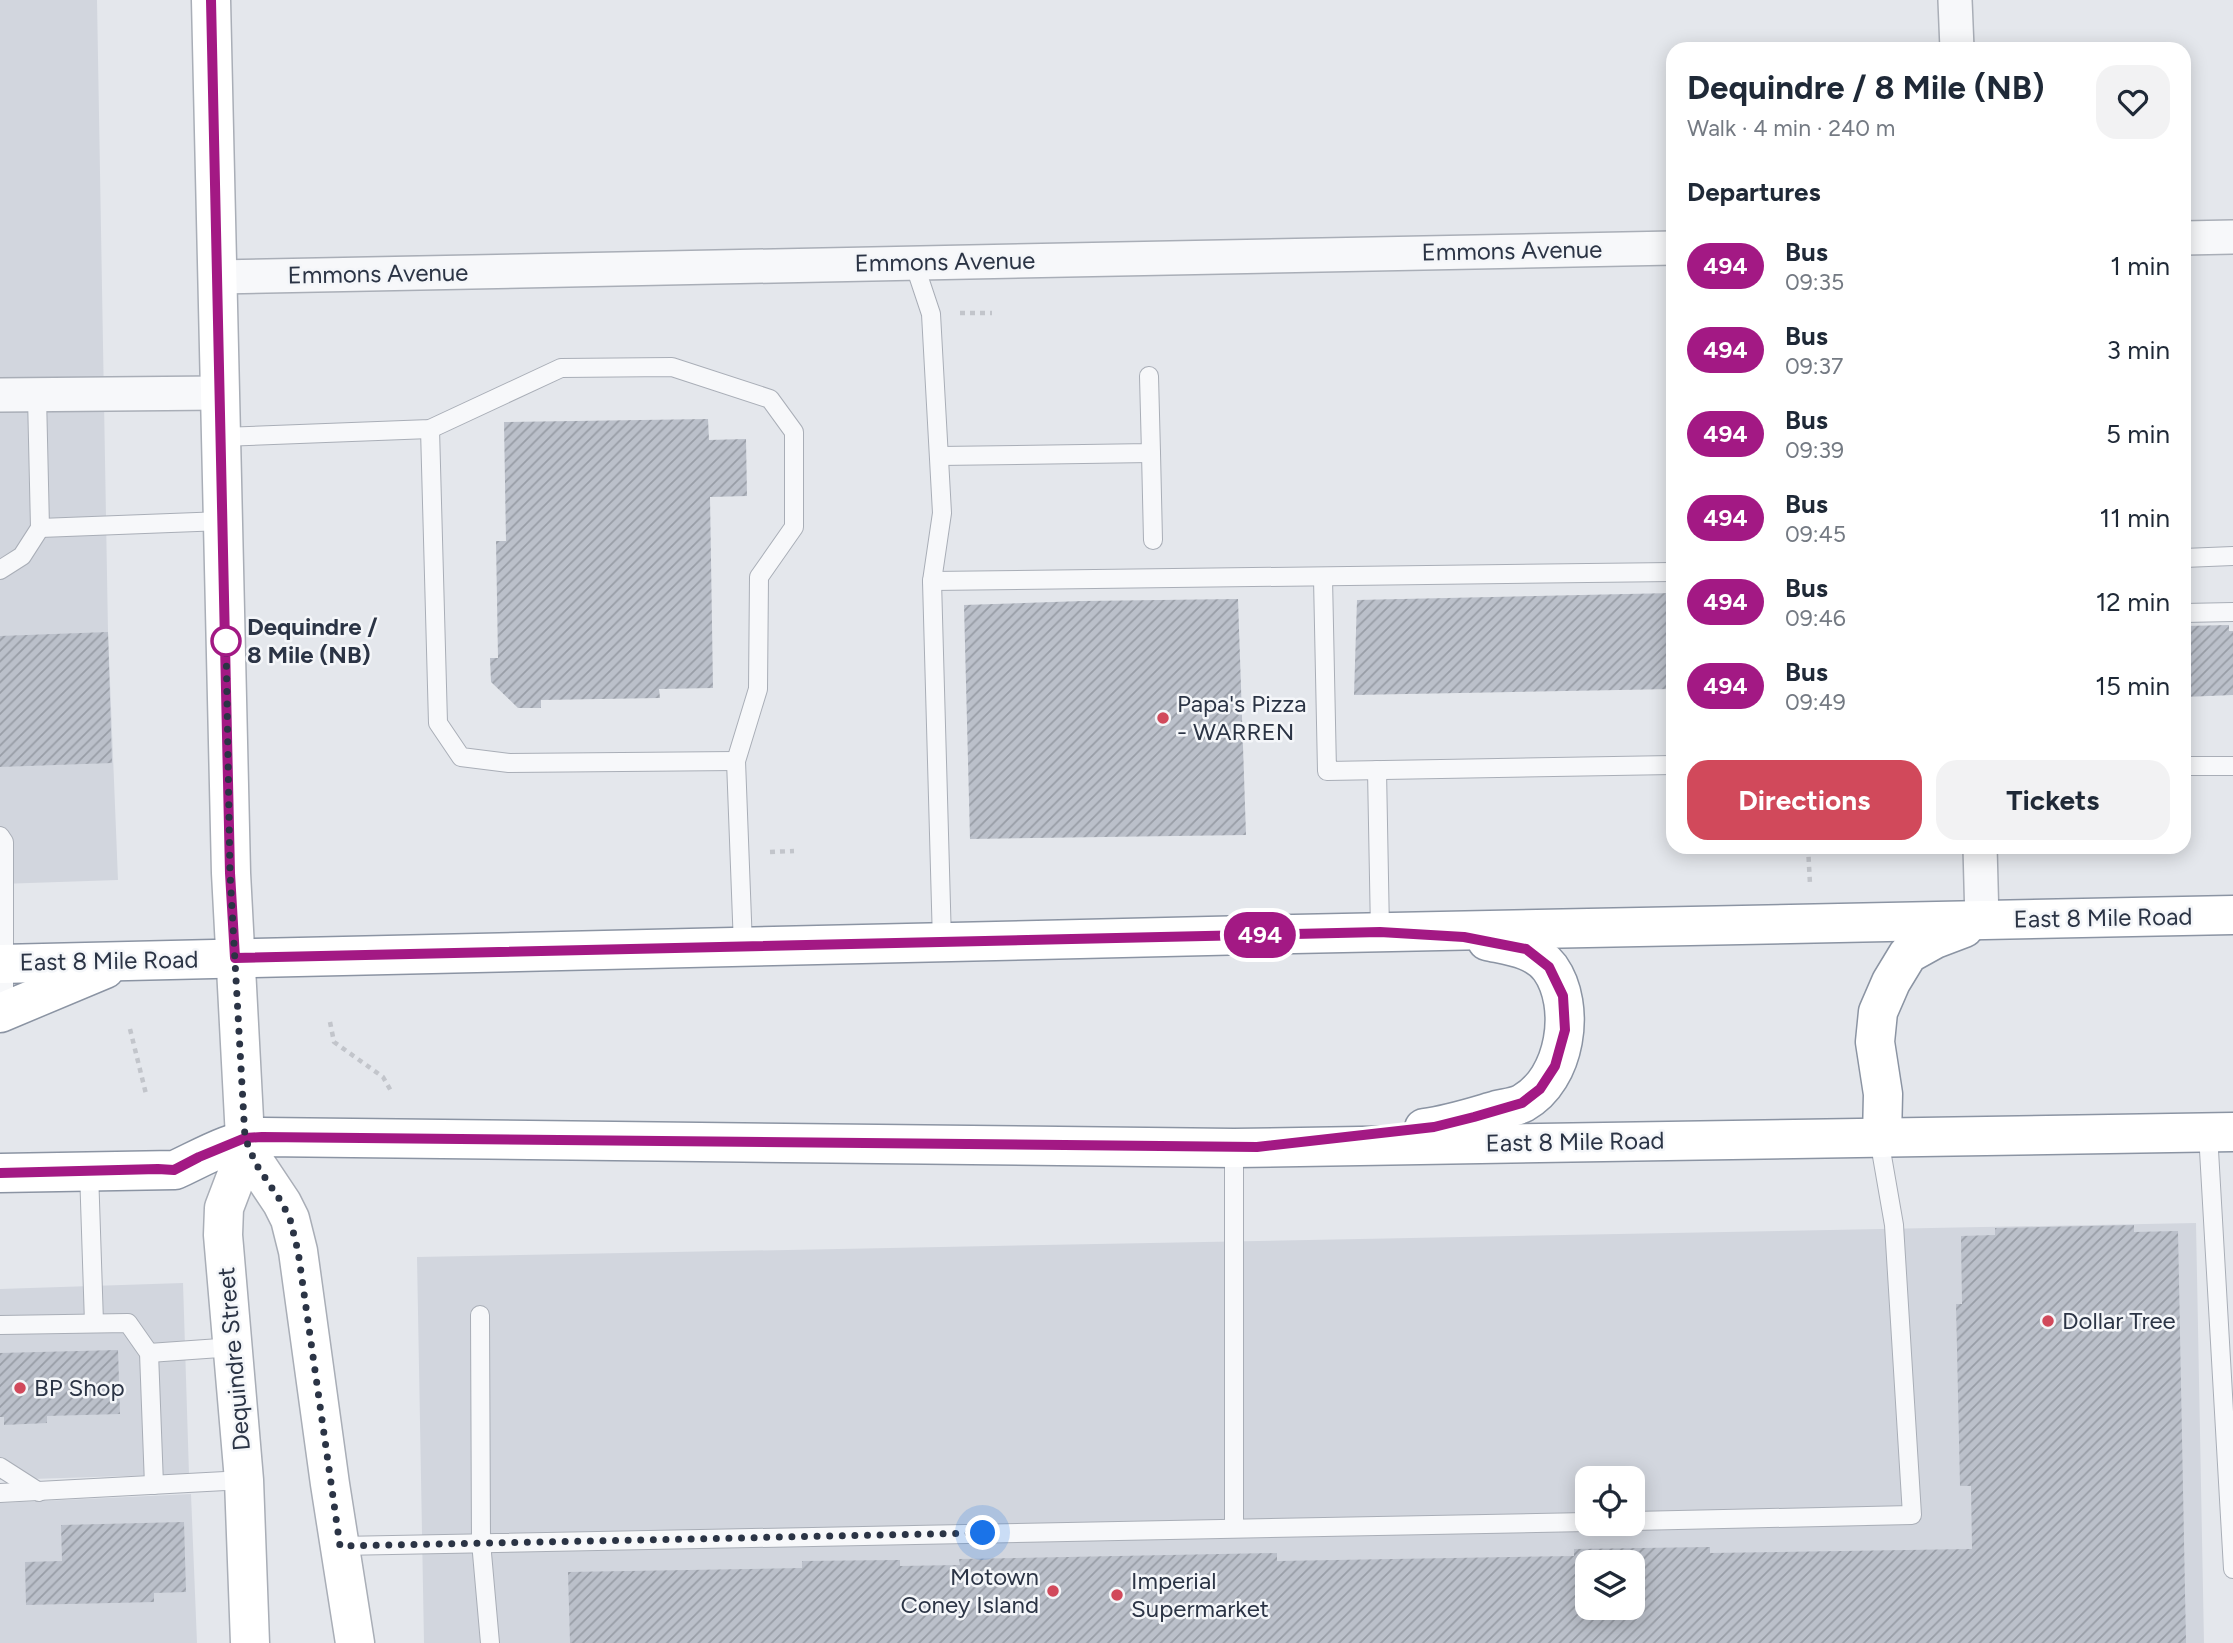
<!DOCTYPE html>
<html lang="en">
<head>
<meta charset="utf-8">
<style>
	:root { --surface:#fff; --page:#f2f2f3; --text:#1f2937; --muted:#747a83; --accent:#d1495b }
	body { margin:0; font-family:Figtree,sans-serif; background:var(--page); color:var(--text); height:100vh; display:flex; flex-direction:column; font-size:26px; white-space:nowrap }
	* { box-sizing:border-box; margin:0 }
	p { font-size:23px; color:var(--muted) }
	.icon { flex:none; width:38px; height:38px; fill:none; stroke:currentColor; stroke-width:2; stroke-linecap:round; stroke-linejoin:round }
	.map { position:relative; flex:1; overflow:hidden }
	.panel { position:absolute; left:1666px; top:42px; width:525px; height:812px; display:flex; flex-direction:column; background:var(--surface); border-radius:21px; box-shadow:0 4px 18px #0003 }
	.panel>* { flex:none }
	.badge { padding:0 14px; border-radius:23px; font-size:24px; line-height:46px }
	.tools { position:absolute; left:1575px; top:1466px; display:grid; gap:14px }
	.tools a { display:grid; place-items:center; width:70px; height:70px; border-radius:14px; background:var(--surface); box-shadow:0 4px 18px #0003; font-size:35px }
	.you { position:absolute; width:35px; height:35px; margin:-18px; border:5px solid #fff; border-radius:50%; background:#1a73e8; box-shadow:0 0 0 10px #1a73e833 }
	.map>.badge { position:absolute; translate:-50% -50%; box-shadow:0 0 0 4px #fff }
	h2 { padding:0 21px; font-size:26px; line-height:63px }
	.round { display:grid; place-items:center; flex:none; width:74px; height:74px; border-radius:21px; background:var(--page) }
	.summary { display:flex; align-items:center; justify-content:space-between; height:119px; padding:0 21px }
	h1 { font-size:33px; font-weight:700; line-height:52px }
	.cta { display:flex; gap:14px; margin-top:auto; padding:14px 21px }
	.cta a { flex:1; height:80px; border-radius:21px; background:var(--accent); color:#fff; font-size:28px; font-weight:700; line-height:80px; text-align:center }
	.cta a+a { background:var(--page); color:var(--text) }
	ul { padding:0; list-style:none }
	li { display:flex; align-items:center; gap:21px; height:84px; padding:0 21px }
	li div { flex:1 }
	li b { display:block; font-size:26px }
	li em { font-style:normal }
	li .badge { min-width:77px; font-weight:700; text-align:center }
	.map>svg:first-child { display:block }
	.built { fill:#d2d6de; fill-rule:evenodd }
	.building { fill:url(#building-hatch); fill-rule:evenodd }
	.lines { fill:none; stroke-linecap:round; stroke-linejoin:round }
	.service-casing { stroke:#a9aeb7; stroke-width:20 }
	.minor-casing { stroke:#a9aeb7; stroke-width:36 }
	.secondary-casing { stroke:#a9aeb7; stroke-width:41 }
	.trunk-casing { stroke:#8b94a3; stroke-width:41 }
	.path { stroke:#c2c5cb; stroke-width:4.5; stroke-dasharray:5 5; stroke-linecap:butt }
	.service { stroke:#f7f8fa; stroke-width:18 }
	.minor { stroke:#f7f8fa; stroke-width:33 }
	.secondary { stroke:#fff; stroke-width:38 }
	.trunk { stroke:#fff; stroke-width:38 }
	.line-casing { stroke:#fff; stroke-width:16 }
	.line { stroke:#a31984; stroke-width:10 }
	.walk { stroke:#2b3445; stroke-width:7; stroke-dasharray:0 12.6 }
	.stop-dot { fill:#fff; stroke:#a31984; stroke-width:3.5 }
	.poi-dot { fill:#d1495b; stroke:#f4f6f9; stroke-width:2.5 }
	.labels { text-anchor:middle; stroke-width:5; stroke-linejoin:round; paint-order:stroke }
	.street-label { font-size:24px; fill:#2b3445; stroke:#f4f6f9 }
	.stop-label { font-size:24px; font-weight:bold; fill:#2b3445; stroke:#f4f6f9; text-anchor:start }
	.poi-label { font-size:24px; fill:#2b3445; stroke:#f4f6f9; text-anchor:start }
</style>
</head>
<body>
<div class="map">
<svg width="2233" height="1643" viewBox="0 0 2233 1643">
	<defs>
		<pattern id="building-hatch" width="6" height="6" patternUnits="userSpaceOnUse" patternTransform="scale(1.75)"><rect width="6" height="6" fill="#bbc0ca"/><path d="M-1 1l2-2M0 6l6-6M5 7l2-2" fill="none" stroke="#989da6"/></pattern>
	</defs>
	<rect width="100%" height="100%" fill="#e4e7ec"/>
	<g class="built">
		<path d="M0 0H97L108 632 118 880 0 884Z"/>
		<path d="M2196 1223 2204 1643H424L417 1257ZM1587 1479H1633V1524H1587ZM1587 1563H1633V1608H1587Z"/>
		<path d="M183 1283 189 1474 0 1480V1289Z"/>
		<path d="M191 1494 197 1643H0V1503Z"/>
	</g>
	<g class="building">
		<path d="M708 419 709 440 746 439 747 496 710 497 713 688 659 689 660 698 541 700V708H518L491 682 490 658H498L496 541H506L504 422Z"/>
		<path d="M1673 593V689L1354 695 1357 600Z"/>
		<path d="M1238 599 1246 835 970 839 964 605 1083 601Z"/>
		<path d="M2229 625V631H2233V695L2184 697 2185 626Z"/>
		<path d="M108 632 112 763 0 767V636Z"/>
		<path d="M2134 1225V1232L2178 1231 2186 1643H570L568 1572 802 1568V1561L900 1560V1566L960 1565 959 1559 1277 1553V1561L1574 1556V1549L1710 1547V1553L1972 1549 1971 1486H1960L1956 1304H1962L1961 1236 1995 1235V1228ZM1587 1563H1633V1608H1587Z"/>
		<path d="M118 1350 120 1414 47 1416V1423L4 1425V1417H0V1353Z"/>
		<path d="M184 1522 186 1592 154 1593V1602L26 1605 25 1562 62 1561 61 1525Z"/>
	</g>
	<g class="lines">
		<g class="service-casing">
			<g id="service">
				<path d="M914 263 931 314 942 513 932 581 942 942"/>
				<path d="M430 429 438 723 461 757 509 763 736 761"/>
				<path d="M221 437 430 429 561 368 672 367 770 399 794 432V527L759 577 758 689 736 761 743 946"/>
				<path d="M1151 453 1153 540"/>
				<path d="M939 456 1151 453 1149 376"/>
				<path d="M40 528 223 521"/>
				<path d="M2184 558 2233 556"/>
				<path d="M0 570 22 556 40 528 37 396"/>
				<path d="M1323 578 1327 771 1673 765"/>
				<path d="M932 581 1673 572"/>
				<path d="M2184 613 2233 612"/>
				<path d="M2184 766H2233"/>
				<path d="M1377 770 1380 932"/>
				<path d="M0 836 4 842V1011"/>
				<path d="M2208 1133 2233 1569"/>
				<path d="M89 1171 94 1323"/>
				<path d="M480 1315 481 1542 490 1643"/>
				<path d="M0 1325 128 1323 149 1353 154 1485"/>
				<path d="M149 1353 234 1347"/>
				<path d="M0 1467 39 1492"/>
				<path d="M0 1493 244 1480"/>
				<path d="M1633 1521 1912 1515 1894 1225 1882 1156V1138"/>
				<path d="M1234 1528V1148"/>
				<path d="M340 1546 1587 1522"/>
			</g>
		</g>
		<g class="minor-casing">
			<g id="minor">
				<path d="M1955 0 1957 49"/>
				<path d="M2184 238 2233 237"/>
				<path d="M217 277 1673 248"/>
				<path d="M0 395 220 393"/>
				<path d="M1980 847 1982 921"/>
			</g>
		</g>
		<g class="secondary-casing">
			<g id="secondary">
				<path d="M211 0 231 873 245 1138 243 1158 224 1208 223 1235 244 1480 250 1643"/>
				<path d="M245 1138 256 1164 282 1203 290 1219 298 1251 330 1484 355 1643"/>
			</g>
		</g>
		<g class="trunk-casing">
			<g id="trunk">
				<path d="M0 964 1294 934 2233 915"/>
				<path d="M0 1013 105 969"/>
				<path d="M1424 1128C1449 1125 1473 1117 1497 1110 1505 1108 1516 1107 1523 1103 1566 1079 1577 1006 1550 968 1535 948 1509 946 1487 941"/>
				<path d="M1882 1138 1883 1094 1875 1042 1878 1012 1891 982 1908 954 1935 939 1964 928"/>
				<path d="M0 1173 175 1170C203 1157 231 1140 263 1137L1234 1148 2233 1132"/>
			</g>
		</g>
		<g class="path">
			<path d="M960 313H992"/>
			<path d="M1808 847 1810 884"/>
			<path d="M770 852 794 851"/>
			<path d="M330 1022 334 1042 383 1077 391 1091"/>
			<path d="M130 1029 146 1094"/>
		</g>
		<use href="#service" class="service"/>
		<use href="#minor" class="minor"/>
		<use href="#secondary" class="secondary"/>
		<use href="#trunk" class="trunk"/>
	</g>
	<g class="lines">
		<g class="line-casing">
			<path id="line" d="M0 1173 158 1169 174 1170 199 1157 245 1138 262 1137 1257 1147 1434 1127 1474 1117 1522 1103 1540 1089 1555 1066 1565 1030 1563 996 1549 967 1526 949 1464 937 1380 932 1294 934 235 958 230 873 211 0"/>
		</g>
		<use href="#line" class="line"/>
		<path class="walk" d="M226 641 230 873 245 1138 256 1164 282 1203 290 1219 298 1251 340 1546 983 1533"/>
	</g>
	<circle class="stop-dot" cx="226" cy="641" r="14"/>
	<g class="poi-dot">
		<circle cx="1163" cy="718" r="7"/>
		<circle cx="2048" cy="1321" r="7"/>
		<circle cx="20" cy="1388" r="7"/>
		<circle cx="1053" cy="1591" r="7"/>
		<circle cx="1117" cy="1595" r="7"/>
	</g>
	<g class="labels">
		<g class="street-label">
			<text transform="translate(1512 251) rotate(-1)" y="8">Emmons Avenue</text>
			<text transform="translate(945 262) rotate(-1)" y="8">Emmons Avenue</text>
			<text transform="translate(378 274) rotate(-1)" y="8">Emmons Avenue</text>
			<text transform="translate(2103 918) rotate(-1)" y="8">East 8 Mile Road</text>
			<text transform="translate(109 961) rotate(-1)" y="8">East 8 Mile Road</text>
			<text transform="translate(1575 1142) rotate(-1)" y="8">East 8 Mile Road</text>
			<text transform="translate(234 1359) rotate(-95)" y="8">Dequindre Street</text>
		</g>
		<g class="stop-label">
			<text x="247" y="635">Dequindre /<tspan x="247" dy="28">8 Mile (NB)</tspan></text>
		</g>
		<g class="poi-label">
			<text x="1177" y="712">Papa's Pizza<tspan x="1177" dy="28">- WARREN</tspan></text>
			<text x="2062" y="1329">Dollar Tree</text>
			<text x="34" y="1396">BP Shop</text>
			<text x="1039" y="1585" text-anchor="end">Motown<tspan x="1039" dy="28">Coney Island</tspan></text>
			<text x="1131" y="1589">Imperial<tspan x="1131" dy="28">Supermarket</tspan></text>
		</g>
	</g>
</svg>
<div class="tools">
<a><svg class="icon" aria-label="locate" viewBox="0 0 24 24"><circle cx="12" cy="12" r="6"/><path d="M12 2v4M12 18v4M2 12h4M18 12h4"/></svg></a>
<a><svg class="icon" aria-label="layers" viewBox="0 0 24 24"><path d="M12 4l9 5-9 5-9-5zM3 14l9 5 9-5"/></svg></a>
</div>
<div class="you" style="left:983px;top:1533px"></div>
<b class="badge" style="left:1260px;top:935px;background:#a31984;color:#fff">494</b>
<section class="panel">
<div class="summary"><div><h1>Dequindre / 8 Mile (NB)</h1><p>Walk · 4 min · 240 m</p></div><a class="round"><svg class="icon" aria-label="heart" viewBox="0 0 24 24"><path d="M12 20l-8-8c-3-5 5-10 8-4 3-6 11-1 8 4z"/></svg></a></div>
<h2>Departures</h2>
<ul>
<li><span class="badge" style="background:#a31984;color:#fff">494</span><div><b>Bus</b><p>09:35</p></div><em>1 min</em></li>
<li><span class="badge" style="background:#a31984;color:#fff">494</span><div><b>Bus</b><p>09:37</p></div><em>3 min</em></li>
<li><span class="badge" style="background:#a31984;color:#fff">494</span><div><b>Bus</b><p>09:39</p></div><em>5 min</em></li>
<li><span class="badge" style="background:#a31984;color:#fff">494</span><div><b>Bus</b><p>09:45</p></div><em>11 min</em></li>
<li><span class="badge" style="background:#a31984;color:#fff">494</span><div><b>Bus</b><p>09:46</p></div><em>12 min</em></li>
<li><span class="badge" style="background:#a31984;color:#fff">494</span><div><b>Bus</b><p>09:49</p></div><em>15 min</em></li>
</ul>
<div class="cta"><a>Directions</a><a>Tickets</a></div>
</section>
</div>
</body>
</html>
